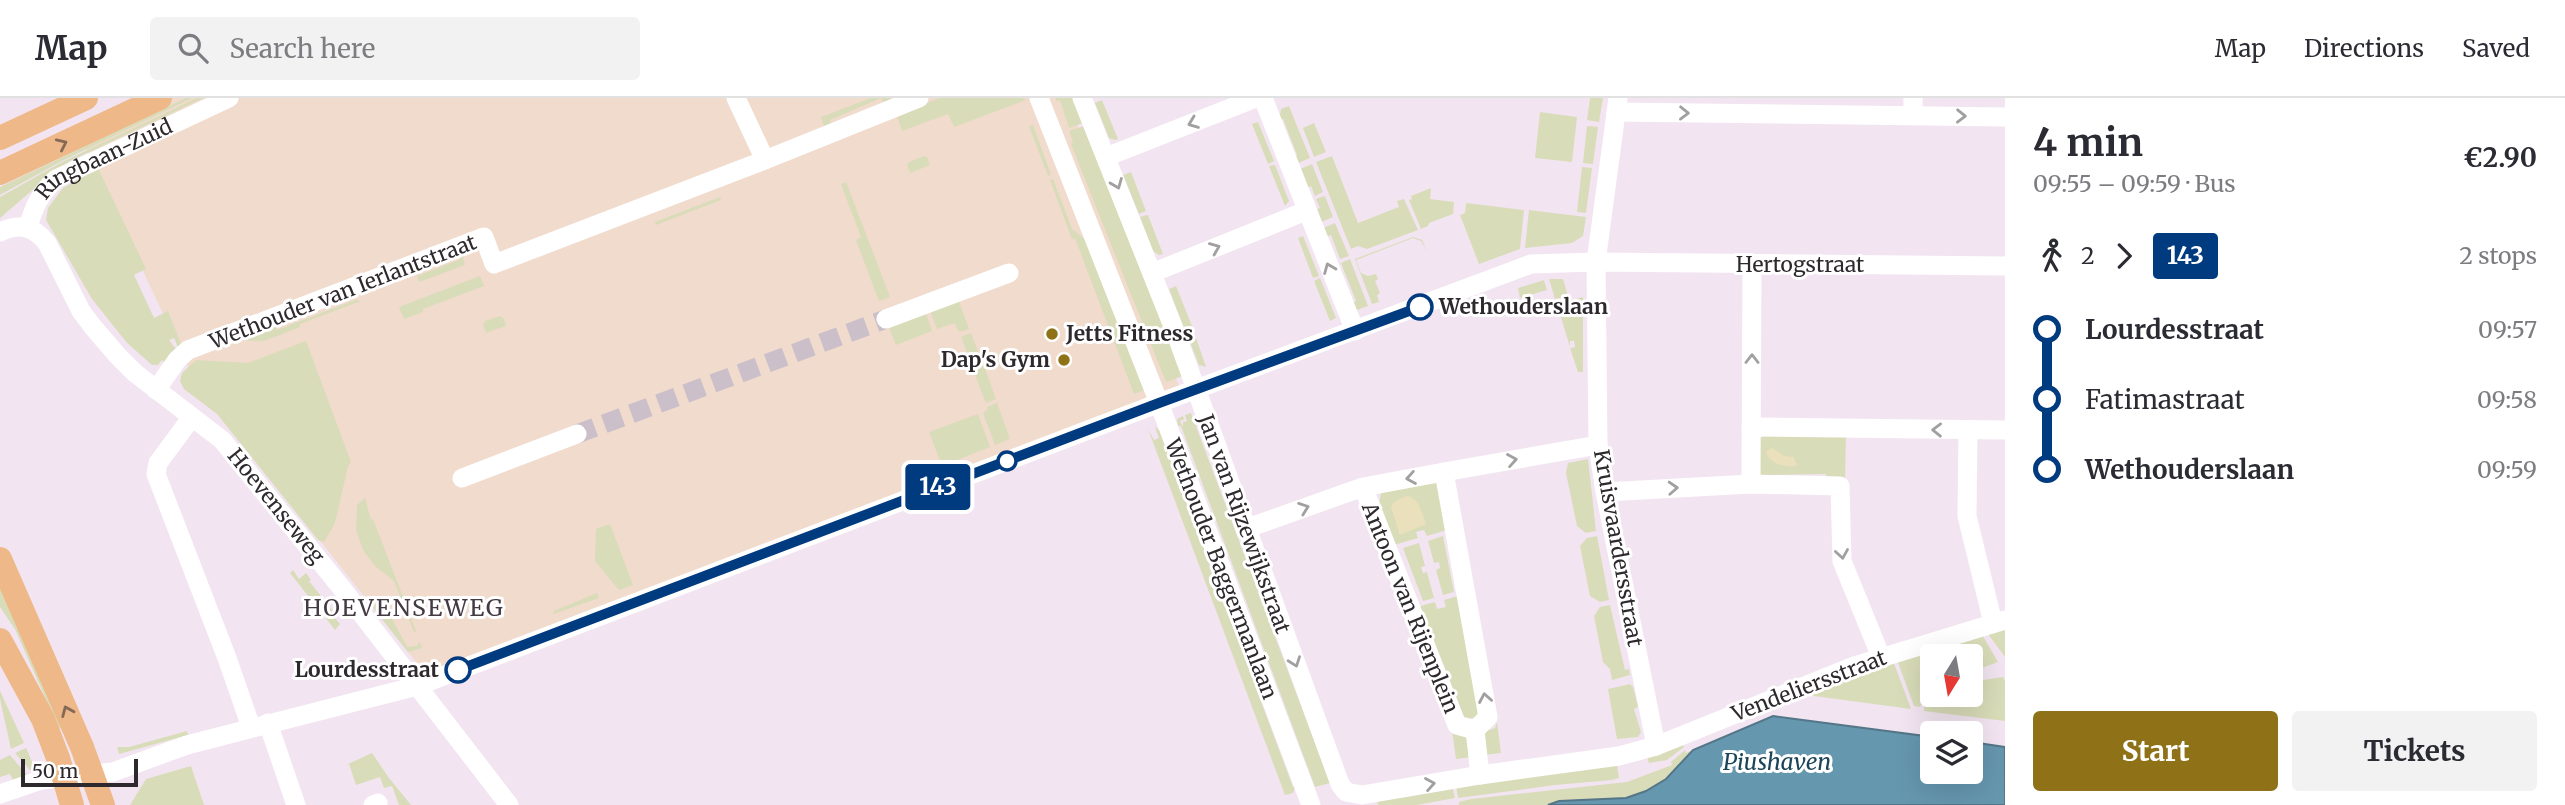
<!DOCTYPE html>
<html lang="en">
<head>
<meta charset="utf-8">
<style>
	:root { --surface:#fff; --page:#f2f2f3; --text:#2b2b33; --muted:#7c7c81; --line:#e1e1e2; --accent:#8f7217 }
	body { margin:0; font-family:Merriweather,serif; background:var(--page); color:var(--text); height:100vh; display:flex; flex-direction:column; font-size:26px; white-space:nowrap }
	* { box-sizing:border-box; margin:0 }
	p { font-size:23px; color:var(--muted) }
	.icon { flex:none; width:38px; height:38px; fill:none; stroke:currentColor; stroke-width:2; stroke-linecap:round; stroke-linejoin:round }
	.map { position:relative; flex:1; overflow:hidden }
	.drawer { display:flex; flex-direction:column; background:var(--surface); width:560px }
	.drawer>* { flex:none }
	.badge { padding:0 14px; border-radius:5px; font-size:24px; line-height:46px }
	.needle { width:46px; rotate:191deg }
	.buttons { position:absolute; left:1920px; top:546px; display:grid; gap:14px }
	.buttons a { display:grid; place-items:center; width:63px; height:63px; border-radius:7px; background:var(--surface); box-shadow:0 7px 28px #0002; font-size:35px }
	.scale { position:absolute; left:21px; bottom:18px; width:117px; box-sizing:border-box; padding-left:7px; border:4px solid #2e292d; border-top:0; font-size:19px; line-height:24px; white-space:nowrap; color:#2e292d; -webkit-text-stroke:5px #fff; paint-order:stroke }
	.map>.badge { position:absolute; translate:-50% -50%; box-shadow:0 0 0 4px #fff }
	.legs { display:flex; align-items:center; gap:10px; height:77px; padding:0 28px; font-size:23px }
	.legs p { margin-inline-start:auto }
	.overview { display:flex; align-items:center; justify-content:space-between; height:119px; padding:0 28px }
	h1 { font-size:38px; font-weight:700; line-height:52px }
	.action { display:flex; gap:14px; margin-top:auto; padding:14px 28px }
	.action a { flex:1; height:80px; border-radius:7px; background:var(--accent); color:#fff; font-size:28px; font-weight:700; line-height:80px; text-align:center }
	.action a+a { background:var(--page); color:var(--text) }
	ul { padding:0 28px; list-style:none }
	li { display:flex; align-items:center; gap:24px; height:70px; font-size:26px }
	li i { display:grid; place-items:center; width:10px; height:100%; margin:0 9px; background:currentColor }
	li i::after { content:''; width:18px; height:18px; margin:-9px; border:5px solid; border-radius:50%; background:var(--surface) }
	li p { margin-inline-start:auto }
	li:first-child i { background:linear-gradient(#0000 50%,currentColor 0) }
	li:last-child i { background:linear-gradient(currentColor 50%,#0000 0) }
	header { display:flex; align-items:center; gap:42px; box-sizing:border-box; height:98px; padding:0 35px; background:var(--surface); border-bottom:2px solid var(--line) }
	header strong { font-size:33px }
	nav { display:flex; gap:38px; margin-inline-start:auto; font-size:24px }
	.search { width:490px; height:63px; background:var(--page); display:flex; align-items:center; gap:18px; box-sizing:border-box; padding:0 24px; border-radius:7px; color:var(--muted); font-size:26px }
	main { display:flex; flex:1; min-height:0 }
	.map>svg:first-child { display:block }
	.commercial { fill:#f0dbcd }
	.green { fill:#d9dcb8 }
	.sand { fill:#eae0bb }
	.water { fill:#6597af; stroke:#547688; stroke-width:2 }
	.lines { fill:none; stroke-linecap:round; stroke-linejoin:round }
	.minor-tunnel { stroke:#cbbfca; stroke-width:19; stroke-dasharray:19 10; stroke-linecap:butt }
	.minor { stroke:#fff; stroke-width:19 }
	.major { stroke:#eeb889; stroke-width:24 }
	.oneway { stroke:#a19fa0 }
	.oneway2 { stroke:#846956 }
	.line-1-casing { stroke:#fff; stroke-width:16 }
	.line-1 { stroke:#003b80; stroke-width:10 }
	.stop-1-dot { fill:#fff; stroke:#003b80; stroke-width:3.5 }
	.poi-dot { fill:#8f7217; stroke:#fff; stroke-width:2.5 }
	.labels { text-anchor:middle; stroke-width:6; stroke-linejoin:round; paint-order:stroke }
	.street-label { font-size:21px; fill:#2e292d; stroke:#fff }
	.stop-label { font-size:21px; font-weight:bold; fill:#2e292d; stroke:#fff; text-anchor:start }
	.poi-label { font-size:21px; font-weight:bold; fill:#2e292d; stroke:#fff; text-anchor:start }
	.neighbourhood-label { font-size:23px; letter-spacing:2px; fill:#443a43; stroke:#fff }
	.water-label { font-size:23px; font-style:italic; fill:#1b4558; stroke:#fff }
</style>
</head>
<body>
<header>
<strong>Map</strong>
<div class="search"><svg class="icon" aria-label="search" viewBox="0 0 24 24"><circle cx="10" cy="10" r="6"/><path d="M15 15l6 6"/></svg>Search here</div>
<nav><a>Map</a><a>Directions</a><a>Saved</a></nav>
</header>
<main>
<div class="map">
<svg width="2005" height="707" viewBox="0 0 2005 707">
	<rect width="100%" height="100%" fill="#f2e5f1"/>
	<path class="commercial" d="M166 0H1067L1183 298 431 583 196 286 81 41Z"/>
	<g class="green">
		<path d="M186 0H192L62 63 0 97V89Z"/>
		<path d="M197 0H203L70 63 43 83 0 120V99L62 64Z"/>
		<path d="M871 0H890L891 3 884 6 881 0 830 22 832 29 825 31 821 19Z"/>
		<path d="M939 0H1023L1026 2 954 29 948 16 902 33 897 18Z"/>
		<path d="M1056 0H1074L1083 25 1069 30 1060 2 1056 3Z"/>
		<path d="M1590 0H1603L1599 24 1587 22Z"/>
		<path d="M1102 2 1118 41 1115 42 1109 40 1095 5Z"/>
		<path d="M1289 8 1310 60 1296 66 1294 60 1297 57 1283 21 1279 22 1281 11Z"/>
		<path d="M1540 14 1577 19 1572 64 1535 60Z"/>
		<path d="M1258 24 1274 63 1268 66 1252 26Z"/>
		<path d="M1314 25 1326 54 1314 59 1303 30Z"/>
		<path d="M1033 27 1051 77 1048 78 1029 28Z"/>
		<path d="M1084 28 1183 278 1166 284 1071 46 1073 44 1069 33Z"/>
		<path d="M1587 28 1598 29 1593 66 1583 65Z"/>
		<path d="M924 58 927 59 930 67 910 75 907 67 909 64Z"/>
		<path d="M1332 58 1358 125 1399 109 1397 103 1404 101 1418 132 1367 151 1358 148 1351 151 1316 64Z"/>
		<path d="M1312 66 1323 94 1315 98 1311 88 1307 90 1298 72Z"/>
		<path d="M1275 67 1289 103 1285 108 1269 68Z"/>
		<path d="M1582 69 1592 70 1586 115 1577 114Z"/>
		<path d="M98 70 146 171 134 177 154 220 168 213 181 246 178 249 174 240 169 242 176 251 165 265 162 262 158 267H152L127 245 92 201 46 122 48 110 63 90Z"/>
		<path d="M1131 74 1146 113 1139 116 1123 77Z"/>
		<path d="M1053 81 1072 131 1087 143 1144 292 1134 296 1075 140 1072 141 1050 82Z"/>
		<path d="M846 84 890 199 879 203 856 142 861 139 841 86Z"/>
		<path d="M1431 90 1430 101 1454 104 1453 116 1429 125 1428 128 1421 131 1409 102 1412 101 1411 98Z"/>
		<path d="M1325 98 1333 119 1319 125 1315 112 1320 110 1316 101Z"/>
		<path d="M720 99 721 102 656 127 655 124Z"/>
		<path d="M1466 105 1524 112 1520 151 1479 166 1460 117 1465 115Z"/>
		<path d="M1529 112 1586 119 1583 138 1572 145 1525 150Z"/>
		<path d="M1147 117H1148L1163 156 1159 157 1153 153 1140 119Z"/>
		<path d="M1335 125 1349 158 1340 161 1331 137 1325 139 1321 131Z"/>
		<path d="M1303 138 1319 178 1313 180 1298 140Z"/>
		<path d="M1413 140 1356 162 1361 175 1368 178 1376 176 1378 181 1375 183 1380 195 1377 197 1379 204 1372 206 1355 161 1413 139 1422 142 1427 153 1421 143Z"/>
		<path d="M462 155 465 167 419 184 417 178 459 162 460 156Z"/>
		<path d="M1350 161 1368 208 1354 213 1351 205 1356 203 1341 165Z"/>
		<path d="M480 178 484 188 423 211V214L404 221 399 209Z"/>
		<path d="M1320 180 1336 220 1330 223 1314 183Z"/>
		<path d="M1549 181H1563L1568 198 1555 201Z"/>
		<path d="M1544 182 1547 192 1520 200 1518 190Z"/>
		<path d="M1176 188 1192 228 1184 230 1169 191Z"/>
		<path d="M957 198 969 231 959 234 955 225 937 231 928 208Z"/>
		<path d="M1583 199V274H1578L1570 250 1575 249 1574 243H1570V249L1557 206Z"/>
		<path d="M358 201 360 205 358 204 300 226V229L264 243 237 242 275 227 277 232Z"/>
		<path d="M924 210 932 233 896 247 887 224Z"/>
		<path d="M500 218 504 221 506 228 486 235 483 227 485 223Z"/>
		<path d="M1193 231 1206 269 1199 267 1186 234Z"/>
		<path d="M971 235 982 264 972 267 961 239Z"/>
		<path d="M306 243 351 364 348 368 335 425 324 444 318 442 217 316 184 291 180 283 182 275 196 262 248 265Z"/>
		<path d="M984 268 996 301 986 305 973 272Z"/>
		<path d="M997 305 1010 341 995 347 983 315 988 312 987 309Z"/>
		<path d="M1191 315 1330 685 1315 689 1181 328H1178L1177 321 1183 318 1184 321 1180 323 1183 329V324L1187 323 1185 317Z"/>
		<path d="M978 316 990 349 942 368 929 334Z"/>
		<path d="M1155 329 1160 333 1293 689H1295L1293 695 1285 697 1148 331 1154 342 1159 340Z"/>
		<path d="M1846 336 1845 383 1827 382 1826 376 1769 377 1761 380 1756 360 1760 340 1765 337Z"/>
		<path d="M1588 361 1596 433 1586 435 1577 428 1566 375 1568 365Z"/>
		<path d="M1427 381 1439 386 1450 431 1427 438 1424 432 1416 434 1418 440 1394 447 1379 407 1381 394Z"/>
		<path d="M365 400 371 422 373 421 416 533 414 534 394 483 375 468 363 452 356 432 357 407Z"/>
		<path d="M610 426 633 487 619 492 595 463 596 431Z"/>
		<path d="M1443 438 1454 494 1443 497 1436 472 1440 470 1439 464 1434 465 1428 443Z"/>
		<path d="M1597 438 1609 502 1600 504 1590 498 1580 448 1587 440Z"/>
		<path d="M1419 445 1425 468 1421 469 1423 475 1427 474 1434 500 1423 503 1403 450Z"/>
		<path d="M293 472 299 481 306 475 311 482 309 483 336 517 334 519 340 526 335 532 290 475Z"/>
		<path d="M0 481 66 628 59 631 15 531 0 509Z"/>
		<path d="M597 495 599 500 553 516 554 513Z"/>
		<path d="M1462 497 1483 606 1476 620 1463 621 1417 509 1435 504 1437 511 1446 509 1444 502Z"/>
		<path d="M372 498 381 500 407 549 417 548 420 544 422 550 408 554 370 506 369 503Z"/>
		<path d="M1610 507 1625 572 1629 571 1630 577 1612 582 1610 571 1603 564 1594 518 1600 509Z"/>
		<path d="M2005 527V559L1985 532Z"/>
		<path d="M1980 533 1998 564 1971 574 1970 558H1932V597H1935L1919 609 1914 608 1896 559Z"/>
		<path d="M1892 560 1911 611 1799 596Z"/>
		<path d="M2003 579 2005 583V623L1924 613V609L1942 597H1970L1971 584Z"/>
		<path d="M1630 586 1633 589 1638 609 1634 611 1641 634 1638 639 1617 641 1608 591Z"/>
		<path d="M0 593 24 645 11 651 0 601Z"/>
		<path d="M1497 624 1501 655 1484 657V634L1495 630Z"/>
		<path d="M1452 632 1467 637 1472 659 1456 661Z"/>
		<path d="M187 633 188 637 119 656 117 649H129Z"/>
		<path d="M1682 645 1684 649 1667 662 1649 665 1647 659Z"/>
		<path d="M26 650 33 666 31 673 15 655Z"/>
		<path d="M1685 652 1686 655 1693 652C1673 681 1643 700 1607 702 1587 704 1567 701 1547 707H1459V704L1471 701 1627 684 1672 667 1671 664Z"/>
		<path d="M372 655 389 680 411 707H399L392 688 384 690 380 679 356 687 349 666 346 667Z"/>
		<path d="M10 657 27 677 13 682 10 676 0 679V662Z"/>
		<path d="M1617 667 1619 680 1612 682 1555 687 1458 700 1456 687Z"/>
		<path d="M191 668 204 707H130L146 681Z"/>
		<path d="M1452 687 1455 700 1417 707H1378L1377 702Z"/>
	</g>
	<g class="sand">
		<path d="M1772 350 1784 358 1794 359 1797 368C1786 370 1769 366 1766 354Z"/>
		<path d="M1406 398C1419 398 1422 416 1426 426L1400 437 1391 409 1394 404Z"/>
	</g>
	<path class="water" d="M1773 618 1932 639V674H1970L1971 644 2005 649V707H1548L1559 703 1626 700 1646 693 1666 681 1693 652Z"/>
	<g class="lines">
		<path class="minor-tunnel" d="M577 336 886 221"/>
		<g class="minor">
			<path d="M736 0 765 62"/>
			<path d="M1039 0 1159 305 1311 707"/>
			<path d="M1082 0 1176 236 1340 686 1346 694 1362 697 1480 677 1619 658 1656 648 1854 568 2005 522"/>
			<path d="M1263 0 1355 233"/>
			<path d="M1618 0 1596 164 1598 347 1605 394 1656 648"/>
			<path d="M1616 14 2005 19"/>
			<path d="M1913 18V0"/>
			<path d="M1106 59 1256 0"/>
			<path id="s1" d="M28 129C34 109 40 95 56 81L229 0"/>
			<path d="M0 134C20 125 33 128 47 145L81 213 93 229 117 257 135 275 222 342 344 493 509 707"/>
			<path d="M1152 175 1306 113"/>
			<path d="M886 221 1009 175"/>
			<path d="M156 292 177 262 188 252 484 139 494 166 765 62 919 0"/>
			<path d="M192 319 158 365 156 376 227 560 251 629"/>
			<path d="M1751 329 2005 332"/>
			<path d="M1968 332 1967 418 1993 525"/>
			<path d="M1444 374 1598 347"/>
			<path d="M462 380 577 336"/>
			<path d="M1751 386 1752 167"/>
			<path d="M1605 394 1751 386 1840 388 1842 463 1881 559"/>
			<path d="M1245 431 1363 389 1444 374 1488 619 1475 632 1457 627 1363 389"/>
			<path d="M268 625 296 707"/>
			<path d="M1475 632 1480 677"/>
			<path d="M0 696 41 682 113 674 187 647 417 588 1159 305 1531 166 1596 164 2005 168"/>
			<path d="M373 707 378 705"/>
		</g>
		<g class="major">
			<path d="M0 40 86 0"/>
			<path d="M0 75 160 0"/>
			<path d="M0 461 82 649 103 707"/>
			<path d="M0 542 43 621 58 660 72 707"/>
		</g>
	</g>
	<defs><path id="oneway-chevron" d="M-2-3.5L2.5 0L-2 3.5" fill="none" stroke-width="1.6" stroke-linecap="round" stroke-linejoin="round" transform="scale(1.75)"/></defs>
	<g class="oneway">
		<use href="#oneway-chevron" transform="translate(1684 15) rotate(1)"/>
		<use href="#oneway-chevron" transform="translate(1961 18) rotate(1)"/>
		<use href="#oneway-chevron" transform="translate(1193 25) rotate(159)"/>
		<use href="#oneway-chevron" transform="translate(1117 86) rotate(68)"/>
		<use href="#oneway-chevron" transform="translate(1215 150) rotate(-22)"/>
		<use href="#oneway-chevron" transform="translate(1329 170) rotate(-112)"/>
		<use href="#oneway-chevron" transform="translate(1752 261) rotate(-90)"/>
		<use href="#oneway-chevron" transform="translate(1937 332) rotate(-179)"/>
		<use href="#oneway-chevron" transform="translate(1512 362) rotate(-10)"/>
		<use href="#oneway-chevron" transform="translate(1411 380) rotate(170)"/>
		<use href="#oneway-chevron" transform="translate(1673 390) rotate(-3)"/>
		<use href="#oneway-chevron" transform="translate(1304 410) rotate(-20)"/>
		<use href="#oneway-chevron" transform="translate(1842 456) rotate(81)"/>
		<use href="#oneway-chevron" transform="translate(1295 564) rotate(70)"/>
		<use href="#oneway-chevron" transform="translate(1485 600) rotate(-100)"/>
		<use href="#oneway-chevron" transform="translate(1430 686) rotate(-10)"/>
	</g>
	<g class="oneway2">
		<use href="#oneway-chevron" transform="translate(62 46) rotate(-25)"/>
		<use href="#oneway-chevron" transform="translate(67 613) rotate(-113)"/>
	</g>
	<g class="lines">
		<g class="line-1-casing">
			<path id="line-1" d="M458 572 1159 305 1420 209"/>
		</g>
		<use href="#line-1" class="line-1"/>
	</g>
	<g class="stop-1-dot">
		<circle cx="1420" cy="209" r="12"/>
		<circle cx="1007" cy="363" r="9"/>
		<circle cx="458" cy="572" r="12"/>
	</g>
	<g class="poi-dot">
		<circle cx="1052" cy="236" r="7"/>
		<circle cx="1064" cy="262" r="7"/>
	</g>
	<g class="labels">
		<g class="street-label">
			<text dy="7" stroke="none"><textPath href="#s1" startOffset="108">Ringbaan-Zuid</textPath></text>
			<text x="1800" y="174">Hertogstraat</text>
			<text transform="translate(343 194) rotate(-21)" y="7">Wethouder van Ierlantstraat</text>
			<text transform="translate(276 408) rotate(51)" y="7">Hoevenseweg</text>
			<text transform="translate(1244 426) rotate(70)" y="7">Jan van Rijzewijkstraat</text>
			<text transform="translate(1618 450) rotate(80)" y="7">Kruisvaardersstraat</text>
			<text transform="translate(1221 471) rotate(69)" y="7">Wethouder Baggermanlaan</text>
			<text transform="translate(1410 510) rotate(68)" y="7">Antoon van Rijenplein</text>
			<text transform="translate(1809 588) rotate(-21)" y="7">Vendeliersstraat</text>
		</g>
		<g class="stop-label">
			<text x="1439" y="216">Wethouderslaan</text>
			<text x="439" y="579" text-anchor="end">Lourdesstraat</text>
		</g>
		<g class="poi-label">
			<text x="1066" y="243">Jetts Fitness</text>
			<text x="1050" y="269" text-anchor="end">Dap's Gym</text>
		</g>
		<g class="neighbourhood-label">
			<text x="404" y="518">HOEVENSEWEG</text>
		</g>
		<g class="water-label">
			<text x="1777" y="672">Piushaven</text>
		</g>
	</g>
</svg>
<div class="buttons">
<a><svg class="needle" viewBox="-14 -14 28 28"><path d="M0-13l5 13h-10z" fill="#e53935"/><path d="M0 13l5-13h-10z" fill="#7c7c81"/></svg></a>
<a><svg class="icon" aria-label="layers" viewBox="0 0 24 24"><path d="M12 4l9 5-9 5-9-5zM3 14l9 5 9-5"/></svg></a>
</div>
<div class="scale">50 m</div>
<b class="badge" style="left:938px;top:389px;background:#003b80;color:#fff">143</b>
</div>
<section class="drawer">
<div class="overview"><div><h1>4 min</h1><p>09:55 – 09:59 · Bus</p></div><b>€2.90</b></div>
<div class="legs"><svg class="icon" aria-label="walk" viewBox="0 0 24 24"><circle cx="13" cy="4" r="2"/><path d="M13 8l-2 6 4 7M11 14l-3 7M7 12l3-4h3l4 4"/></svg>2<svg class="icon" aria-label="forward" viewBox="0 0 24 24"><path d="M9 5l7 7-7 7"/></svg><b class="badge" style="background:#003b80;color:#fff">143</b><p>2 stops</p></div>
<ul>
<li><i style="color:#003b80"></i><b>Lourdesstraat</b><p>09:57</p></li>
<li><i style="color:#003b80"></i><span>Fatimastraat</span><p>09:58</p></li>
<li><i style="color:#003b80"></i><b>Wethouderslaan</b><p>09:59</p></li>
</ul>
<div class="action"><a>Start</a><a>Tickets</a></div>
</section>
</main>
</body>
</html>
